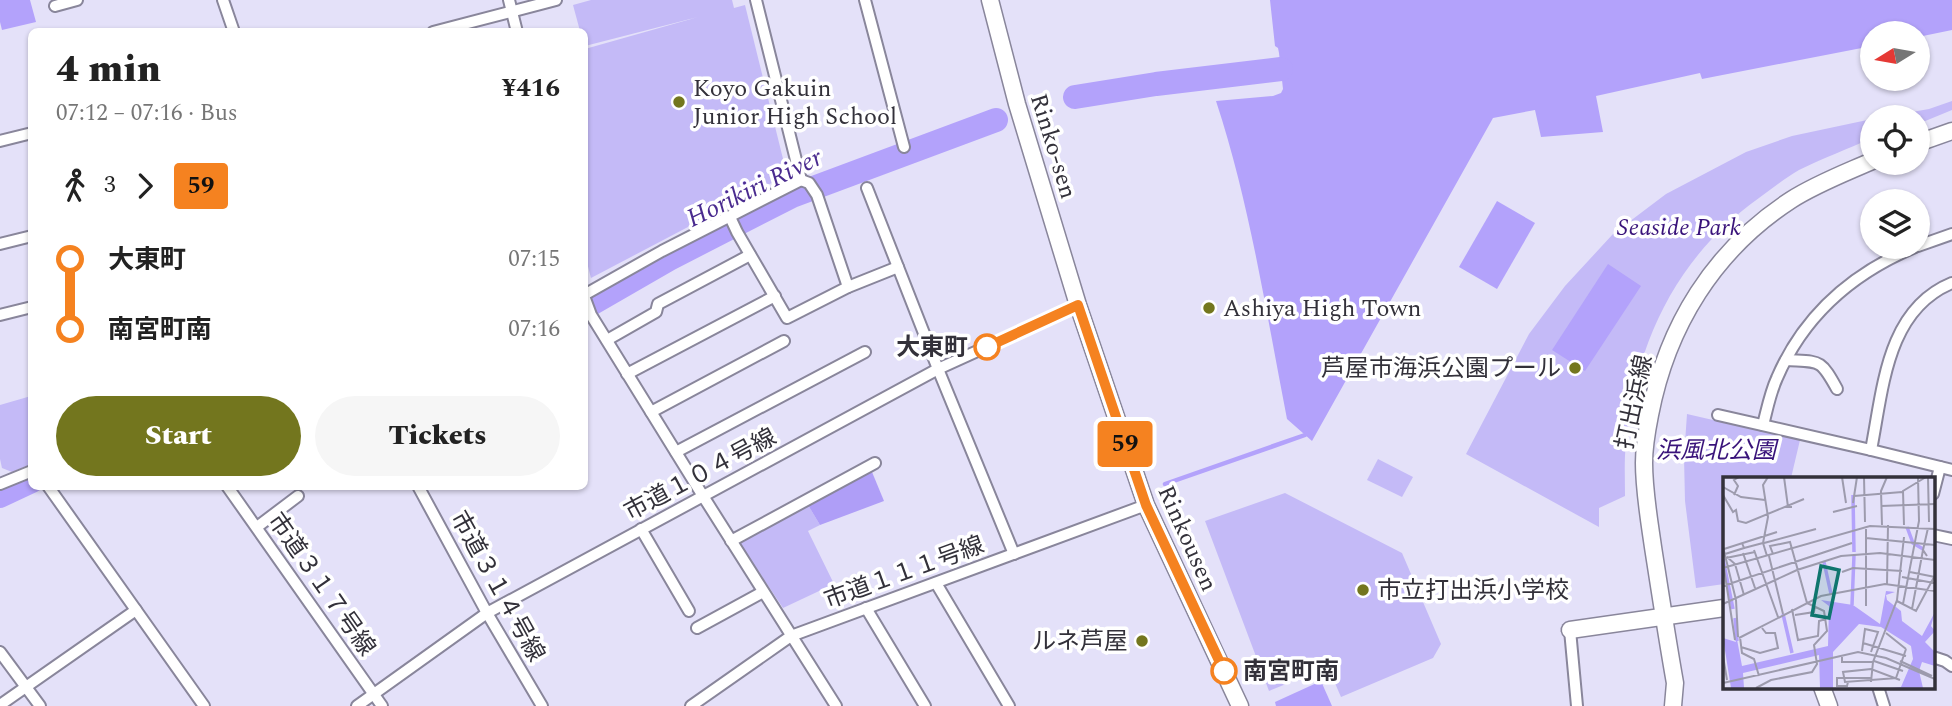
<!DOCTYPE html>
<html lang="en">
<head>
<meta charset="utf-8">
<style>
	:root { --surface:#fff; --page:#f6f6f6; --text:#222; --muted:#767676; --accent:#73761e }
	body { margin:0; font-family:Spectral,"Noto Sans JP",serif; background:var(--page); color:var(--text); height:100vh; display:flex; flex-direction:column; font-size:26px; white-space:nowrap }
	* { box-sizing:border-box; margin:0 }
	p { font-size:23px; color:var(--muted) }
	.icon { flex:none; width:38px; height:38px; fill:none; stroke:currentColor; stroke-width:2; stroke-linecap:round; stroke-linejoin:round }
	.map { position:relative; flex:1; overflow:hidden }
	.side { position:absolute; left:28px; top:28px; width:560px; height:462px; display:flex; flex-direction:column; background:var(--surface); border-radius:10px; box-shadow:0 2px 5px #0004 }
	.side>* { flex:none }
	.badge { padding:0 14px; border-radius:5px; font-size:24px; line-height:46px }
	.needle { width:46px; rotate:259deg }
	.buttons { position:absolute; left:1860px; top:21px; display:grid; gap:14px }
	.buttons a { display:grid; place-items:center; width:70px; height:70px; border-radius:50%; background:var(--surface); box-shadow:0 2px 5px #0004; font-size:35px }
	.map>.badge { position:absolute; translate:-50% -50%; box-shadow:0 0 0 4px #fff }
	.legs { display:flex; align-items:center; gap:10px; height:77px; padding:0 28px; font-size:23px }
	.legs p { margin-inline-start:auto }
	.head { display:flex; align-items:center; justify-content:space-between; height:119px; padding:0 28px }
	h1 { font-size:38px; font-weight:800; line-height:52px }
	.action { display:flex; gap:14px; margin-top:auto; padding:14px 28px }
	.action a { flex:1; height:80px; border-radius:42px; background:var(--accent); color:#fff; font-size:28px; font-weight:800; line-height:80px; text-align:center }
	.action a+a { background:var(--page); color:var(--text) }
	ul { padding:0 28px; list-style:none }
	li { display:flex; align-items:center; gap:24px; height:70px; font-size:26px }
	li i { display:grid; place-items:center; width:10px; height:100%; margin:0 9px; background:currentColor }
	li i::after { content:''; width:18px; height:18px; margin:-9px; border:5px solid; border-radius:50%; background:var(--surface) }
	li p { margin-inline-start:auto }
	li:first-child i { background:linear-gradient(#0000 50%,currentColor 0) }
	li:last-child i { background:linear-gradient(currentColor 50%,#0000 0) }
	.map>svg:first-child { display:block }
	.green { fill:#c4baf7 }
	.forest { fill:#af9ef7 }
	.water { fill:#b3a2fb }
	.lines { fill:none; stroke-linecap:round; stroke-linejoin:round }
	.stream { stroke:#b3a2fb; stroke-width:4.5 }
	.river { stroke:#b3a2fb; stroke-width:24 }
	.street-casing { stroke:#89869b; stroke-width:14 }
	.secondary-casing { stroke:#89869b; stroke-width:19 }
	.street { stroke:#fff; stroke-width:10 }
	.secondary { stroke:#fff; stroke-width:16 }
	.line-1-casing { stroke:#fff; stroke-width:16 }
	.line-1 { stroke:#f58220; stroke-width:10 }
	.poi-dot { fill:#73761e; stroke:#fff; stroke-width:2.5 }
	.stop-1-dot { fill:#fff; stroke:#f58220; stroke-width:3.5 }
	.labels { text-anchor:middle; stroke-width:7; stroke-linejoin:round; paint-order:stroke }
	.poi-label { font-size:24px; fill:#33313a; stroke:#fff; text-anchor:start }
	.street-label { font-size:24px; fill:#33313a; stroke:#fff }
	.park-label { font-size:24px; font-style:italic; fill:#39137a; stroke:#fff }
	.stop-label { font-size:24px; font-weight:bold; fill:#33313a; stroke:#fff; text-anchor:end }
	.water-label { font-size:26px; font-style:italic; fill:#4a2b8f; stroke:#fff }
	.inset-river { fill:none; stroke:#b3a2fb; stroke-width:3.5 }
	.inset-road { fill:none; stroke:#9d9bad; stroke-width:2 }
	.view { fill:#0f766e; fill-opacity:0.15; stroke:#0f766e; stroke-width:3.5 }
	.inset-edge { fill:none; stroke:#33313a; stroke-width:3.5 }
</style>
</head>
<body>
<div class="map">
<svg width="1952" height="706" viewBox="0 0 1952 706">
	<rect width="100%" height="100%" fill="#e4e1f9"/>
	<g class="green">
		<path d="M591 0H732L734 8 745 5 786 171 785 176 591 278 584 251 585 49 698 17 585 46 584 32 580 31 573 5Z"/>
		<path d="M1952 101V110L1918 124V117H1883L1929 109Z"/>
		<path d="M1872 119V138C1848 149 1823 158 1799 170 1785 178 1772 189 1759 198 1677 256 1635 343 1626 443 1624 460 1625 479 1625 496L1599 508V527L1466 454 1529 334 1565 286 1613 234 1666 194 1746 152 1792 136Z"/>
		<path d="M31 396V464L12 472 2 468 0 459V405Z"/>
		<path d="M1687 414 1800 440 1791 478H1724V584L1696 588 1685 501 1684 457Z"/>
		<path d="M1378 459 1413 477 1402 497 1367 480Z"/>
		<path d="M1285 493 1402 553 1441 644 1433 658 1341 697 1328 667 1269 691 1205 521Z"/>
		<path d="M808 505 820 525 808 531 834 584 783 608 739 542Z"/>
	</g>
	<path class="forest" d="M872 472 884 501 820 525 808 505Z"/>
	<g class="water">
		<path d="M0 0H30L36 22 2 30 0 22Z"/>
		<path d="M1270 0H1952V30L1918 37V33H1872V46L1702 79 1700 73 1596 96 1603 132 1541 137 1535 110 1493 118 1312 441 1287 419C1266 312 1250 204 1216 101L1273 96 1281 93 1283 89 1279 53 1278 48 1275 46Z"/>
		<path d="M1497 201 1535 223 1497 289 1459 267Z"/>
		<path d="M1608 264 1641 286 1585 371 1552 350Z"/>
		<path d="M1321 681 1332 706H1276L1275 702Z"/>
	</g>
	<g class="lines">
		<path class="stream" d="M1165 484 1305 435"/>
		<g class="river">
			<path d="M1075 97 1156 84 1281 69"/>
			<path d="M584 308 669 259 792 196 996 120"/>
			<path d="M0 496 32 481"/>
		</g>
		<g class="street-casing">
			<g id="street">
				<path d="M223 0 234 32"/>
				<path d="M509 0 517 32"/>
				<path d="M756 0 801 180"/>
				<path d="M865 0 904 147"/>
				<path d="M55 6 77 0"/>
				<path d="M433 32 556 0"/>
				<path d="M0 141 32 133"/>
				<path d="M801 180 809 183 817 195 848 287"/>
				<path d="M867 188 938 369 1014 554"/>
				<path d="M730 217 737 232 787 318 848 287 898 267"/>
				<path d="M0 244 32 236"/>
				<path d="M1918 246 1952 234"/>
				<path d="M1952 283C1886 310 1883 390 1871 450L1952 470"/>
				<path d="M584 295 662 251 801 180"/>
				<path d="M584 296 591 315 703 496 836 706"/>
				<path d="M0 315 32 307"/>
				<path d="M607 340 656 312 658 304 750 255"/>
				<path d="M1786 360C1820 362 1820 358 1837 389"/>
				<path d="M627 374 775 296"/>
				<path d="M651 412 784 341"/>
				<path d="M1718 415 1871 450"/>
				<path d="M1763 425C1767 410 1770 393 1777 378 1804 315 1853 273 1915 247"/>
				<path d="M676 452 865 352"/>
				<path d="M0 484 32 471"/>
				<path d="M48 486 204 706"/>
				<path d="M227 486 382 706"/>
				<path d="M418 486 487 613 542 706"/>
				<path d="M1933 494 1940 467"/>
				<path d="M257 527 298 496"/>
				<path d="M641 529 689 611"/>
				<path d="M1933 535 1952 539"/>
				<path d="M731 541 875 463"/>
				<path d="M936 583 1009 706"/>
				<path d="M866 608 925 706"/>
				<path d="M697 628 763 592"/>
				<path d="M1570 630 1577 706"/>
				<path d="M0 652 40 706"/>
				<path d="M1933 657 1945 661 1952 666"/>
				<path d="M1878 687 1884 706"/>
				<path d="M0 705 136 610"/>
				<path d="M357 706 487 613 938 369 1078 305"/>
				<path d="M691 706 791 636 1146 505"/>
			</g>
		</g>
		<g class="secondary-casing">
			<g id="secondary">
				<path d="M990 0 1017 104 1078 305 1146 505 1240 706"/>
				<path d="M1918 143 1952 131"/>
				<path d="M1570 630 1724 608"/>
				<path d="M1822 687 1829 706"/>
				<path d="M1673 706 1675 683C1667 638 1660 592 1653 547 1649 519 1644 491 1644 463 1644 447 1647 430 1650 415 1667 326 1714 250 1791 200 1816 184 1845 173 1872 161"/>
			</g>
		</g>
		<use href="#street" class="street"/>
		<use href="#secondary" class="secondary"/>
	</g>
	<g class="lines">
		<g class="line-1-casing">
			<path id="line-1" d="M987 347 1078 305 1146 505 1224 671"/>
		</g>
		<use href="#line-1" class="line-1"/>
	</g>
	<g class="poi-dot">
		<circle cx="679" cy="102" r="7"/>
		<circle cx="1209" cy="308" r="7"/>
		<circle cx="1575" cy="368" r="7"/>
		<circle cx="1363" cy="590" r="7"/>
		<circle cx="1142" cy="641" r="7"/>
	</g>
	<g class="stop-1-dot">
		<circle cx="987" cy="347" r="12"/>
		<circle cx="1224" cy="671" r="12"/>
	</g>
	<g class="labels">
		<g class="poi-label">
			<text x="693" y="96">Koyo Gakuin<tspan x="693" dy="28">Junior High School</tspan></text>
			<text x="1223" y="316">Ashiya High Town</text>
			<text x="1561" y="376" text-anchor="end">芦屋市海浜公園プール</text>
			<text x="1377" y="598">市立打出浜小学校</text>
			<text x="1128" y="649" text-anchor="end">ルネ芦屋</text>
		</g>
		<g class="street-label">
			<text transform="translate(1054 146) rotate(73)" y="8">Rinko-sen</text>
			<text transform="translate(1634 402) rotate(-78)" y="8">打出浜線</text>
			<text transform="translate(700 474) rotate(-28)" y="8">市道１０４号線</text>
			<text transform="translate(1188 538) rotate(66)" y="8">Rinkousen</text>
			<text transform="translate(904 572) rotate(-20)" y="8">市道１１１号線</text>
			<text transform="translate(322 584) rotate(55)" y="8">市道３１７号線</text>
			<text transform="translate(498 586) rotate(61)" y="8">市道３１４号線</text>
		</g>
		<g class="park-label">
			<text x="1679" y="235">Seaside Park</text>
			<text x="1716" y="458">浜風北公園</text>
		</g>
		<g class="stop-label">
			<text x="968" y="355">大東町</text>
			<text x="1243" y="679" text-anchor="start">南宮町南</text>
		</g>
		<g class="water-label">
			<text transform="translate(754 187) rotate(-26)" y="9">Horikiri River</text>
		</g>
	</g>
	<g transform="translate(1723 477)">
		<rect width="212" height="212" fill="#e4e1f9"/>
		<path d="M163 114 172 115 163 118 164 123 178 134 179 144 199 159 212 135 208 149 212 154 202 165 212 175V189L199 185 196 194 200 211H168L178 210 190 182 188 169 158 150 136 147 110 175V211H97L96 178 20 196 21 211H8L0 161 13 165V157L19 189 105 169 106 129 98 123 130 128 157 147Z" fill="#b3a2fb"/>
		<path class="inset-river" d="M130 18 131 75M184 50 190 66 200 72M0 82 10 132M101 85 108 117M129 128 131 78M60 137 69 176M12 141 14 164"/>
		<path class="inset-road" d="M61 0 65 30H69M119 0 123 26M141 0 142 45M205 0 206 45M0 10 18 20 42 23M0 18 10 35 13 33 15 44 23 46 81 22M11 18 15 9 11 3 16 0M131 19 179 15M130 26 134 0M158 29 212 27M110 35 134 29M159 48 158 14 164 0M181 48 180 14 203 0M143 52V129M143 61 212 68M40 66 45 40 40 8 45 0M41 66 93 52M0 70 13 123M21 71 40 66 44 79M1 72 54 55M31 73 55 140M20 76 32 111M2 77 21 71 19 66M46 79 60 137M204 79 200 73 205 51M4 80 12 87 21 118M3 81 32 75M0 85 12 163M0 91 147 49 212 52M119 95 130 91 179 94M187 95 212 100M179 100 211 106M164 107 165 48M0 109 129 66M13 123 15 160M174 124 193 134 211 100M0 127 74 93 118 79 157 76 212 83M180 127 196 44 195 0M69 132 75 163 95 159 96 144 103 142M189 132 200 73M72 138 91 135 92 129M163 156 183 172M17 160 19 176 31 182 36 199M16 161 98 119 162 107 212 114M140 166 183 179M18 170 37 176 55 171 52 156H43L39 151M139 174 142 152 155 155 148 175M0 179 4 203M119 179V185H150M151 184 180 194M177 184 209 199M173 201 183 172M174 201 122 205 120 195 148 192 177 203M125 205 124 209H114V201H148M148 205 150 185 174 123 181 60M0 206 135 175 163 181 212 202M33 211 48 203 89 195 94 187 91 168 104 154 101 134 84 126 67 65 47 69 50 77"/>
		<path class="view" d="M98 89 116 93 106 141 89 138Z"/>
		<rect width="212" height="212" class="inset-edge"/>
	</g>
</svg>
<div class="buttons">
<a><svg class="needle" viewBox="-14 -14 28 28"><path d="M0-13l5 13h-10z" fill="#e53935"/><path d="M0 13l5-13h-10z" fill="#767676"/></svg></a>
<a><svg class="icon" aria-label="locate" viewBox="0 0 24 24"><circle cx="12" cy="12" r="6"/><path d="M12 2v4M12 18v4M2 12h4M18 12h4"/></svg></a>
<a><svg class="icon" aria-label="layers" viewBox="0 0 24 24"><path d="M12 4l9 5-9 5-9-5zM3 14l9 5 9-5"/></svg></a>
</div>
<b class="badge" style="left:1125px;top:444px;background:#f58220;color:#111">59</b>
<section class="side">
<div class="head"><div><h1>4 min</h1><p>07:12 – 07:16 · Bus</p></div><b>¥416</b></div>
<div class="legs"><svg class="icon" aria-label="walk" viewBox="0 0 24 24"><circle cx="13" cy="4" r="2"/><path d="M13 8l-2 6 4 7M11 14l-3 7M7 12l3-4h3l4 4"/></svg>3<svg class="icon" aria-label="forward" viewBox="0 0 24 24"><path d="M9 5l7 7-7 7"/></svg><b class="badge" style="background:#f58220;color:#111">59</b></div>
<ul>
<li><i style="color:#f58220"></i><b>大東町</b><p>07:15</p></li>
<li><i style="color:#f58220"></i><b>南宮町南</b><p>07:16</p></li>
</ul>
<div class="action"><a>Start</a><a>Tickets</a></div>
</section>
</div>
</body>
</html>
